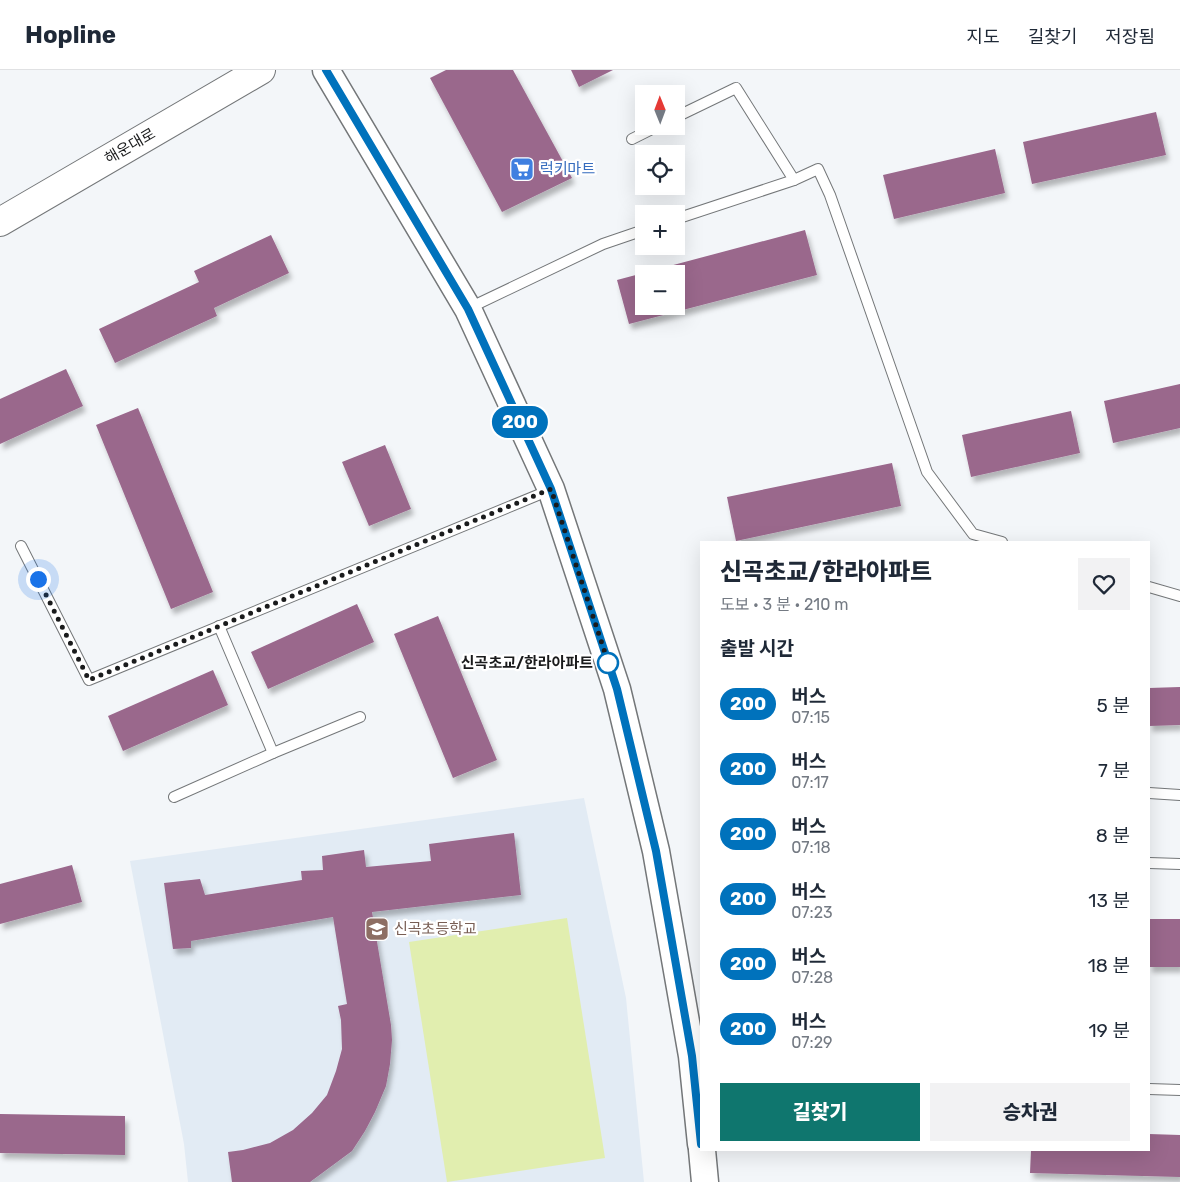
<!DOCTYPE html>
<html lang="ko">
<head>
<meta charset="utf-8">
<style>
	:root { --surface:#fff; --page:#f2f2f3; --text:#1f2937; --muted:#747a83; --line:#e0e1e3; --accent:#0f766e }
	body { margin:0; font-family:Rubik,"Noto Sans KR",sans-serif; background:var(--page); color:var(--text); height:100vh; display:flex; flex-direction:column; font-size:19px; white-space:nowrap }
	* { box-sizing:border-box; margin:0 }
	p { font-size:16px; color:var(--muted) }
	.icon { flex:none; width:28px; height:28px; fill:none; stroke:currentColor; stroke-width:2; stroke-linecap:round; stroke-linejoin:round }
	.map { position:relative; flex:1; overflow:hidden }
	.details { position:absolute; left:700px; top:471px; width:450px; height:610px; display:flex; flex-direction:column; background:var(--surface); border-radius:0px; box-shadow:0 5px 20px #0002 }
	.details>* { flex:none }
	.badge { padding:0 10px; border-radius:16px; font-size:18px; line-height:32px }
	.needle { width:32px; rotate:359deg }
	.tools { position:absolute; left:635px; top:15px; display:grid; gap:10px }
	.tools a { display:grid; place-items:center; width:50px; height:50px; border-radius:0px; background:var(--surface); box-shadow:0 5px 20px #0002; font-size:25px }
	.you { position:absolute; width:25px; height:25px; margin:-12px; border:4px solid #fff; border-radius:50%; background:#1a73e8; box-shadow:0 0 0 8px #1a73e833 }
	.map>.badge { position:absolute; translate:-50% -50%; box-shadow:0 0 0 2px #fff }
	h2 { padding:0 20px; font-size:19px; line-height:45px }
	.round { display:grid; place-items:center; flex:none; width:52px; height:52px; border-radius:0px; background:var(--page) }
	.summary { display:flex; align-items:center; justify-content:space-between; height:85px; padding:0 20px }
	h1 { font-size:24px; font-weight:800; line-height:38px }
	.button { display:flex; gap:10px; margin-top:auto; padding:10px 20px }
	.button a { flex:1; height:58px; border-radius:0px; background:var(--accent); color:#fff; font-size:20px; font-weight:800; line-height:58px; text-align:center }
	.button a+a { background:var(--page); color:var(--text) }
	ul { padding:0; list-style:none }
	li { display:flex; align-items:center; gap:15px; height:65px; padding:0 20px }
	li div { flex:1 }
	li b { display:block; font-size:19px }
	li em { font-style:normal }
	li .badge { min-width:55px; font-weight:700; text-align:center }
	header { display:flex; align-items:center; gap:30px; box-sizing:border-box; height:70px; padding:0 25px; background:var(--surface); border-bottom:1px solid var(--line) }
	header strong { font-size:24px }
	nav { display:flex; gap:28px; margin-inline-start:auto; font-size:18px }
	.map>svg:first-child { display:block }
	.built { fill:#e2ebf4 }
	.green { fill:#e1eeaf }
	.building { fill:#9a678c; fill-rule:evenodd; filter:url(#shadow) }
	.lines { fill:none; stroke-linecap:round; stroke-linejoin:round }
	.service-casing { stroke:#747779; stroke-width:12 }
	.tertiary-casing { stroke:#747779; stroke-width:29 }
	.secondary-casing { stroke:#747779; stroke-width:30 }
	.service { stroke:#fff; stroke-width:10 }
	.tertiary { stroke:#fff; stroke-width:26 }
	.secondary { stroke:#fff; stroke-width:28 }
	.line-casing { stroke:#fff; stroke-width:11 }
	.line { stroke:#0072bc; stroke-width:8 }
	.walk { stroke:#1a1b1c; stroke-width:5; stroke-dasharray:0 9 }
	.stop-dot { fill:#fff; stroke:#0072bc; stroke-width:2.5 }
	.labels { text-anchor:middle; stroke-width:4.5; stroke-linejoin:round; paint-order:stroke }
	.street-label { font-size:15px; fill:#1a1b1c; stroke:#fff }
	.shop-label { font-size:15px; fill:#366cbe; stroke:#fff; text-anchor:start }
	.stop-label { font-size:15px; font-weight:bold; fill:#1a1b1c; stroke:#fff; text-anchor:end }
	.education-label { font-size:15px; fill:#785e54; stroke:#fff; text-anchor:start }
</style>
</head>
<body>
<header>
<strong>Hopline</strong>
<nav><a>지도</a><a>길찾기</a><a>저장됨</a></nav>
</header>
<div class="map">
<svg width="1180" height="1112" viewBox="0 0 1180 1112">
	<defs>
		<filter id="shadow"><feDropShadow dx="3" dy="5.5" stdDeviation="2.5" flood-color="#0004"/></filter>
	</defs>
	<rect width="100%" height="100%" fill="#f3f6f9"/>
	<path class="built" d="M584 728 626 928 644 1112H188L184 1074 130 791Z"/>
	<path class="green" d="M567 848 605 1088 447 1112 409 872Z"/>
	<g class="building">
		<path d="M446 0H513L572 108 502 142 430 8Z"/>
		<path d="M571 0H613L579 17Z"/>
		<path d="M1156 42 1166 85 1032 114 1023 72Z"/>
		<path d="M995 79 1005 123 894 149 883 105Z"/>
		<path d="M805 160 817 205 629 254 617 210ZM644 204H676V236H644Z"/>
		<path d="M271 165 289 203 214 238 217 246 115 293 99 259 199 212 194 201Z"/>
		<path d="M66 299 83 336 0 374V329Z"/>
		<path d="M1180 314V358L1113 373 1104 331Z"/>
		<path d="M138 338 213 522 171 539 96 355Z"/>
		<path d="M1071 341 1080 383 971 407 962 365Z"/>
		<path d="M385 375 411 439 369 456 342 392Z"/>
		<path d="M892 393 901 436 736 471 727 427Z"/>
		<path d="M357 534 374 572 268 619 251 582Z"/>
		<path d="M438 546 497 690 453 708 394 564Z"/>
		<path d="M213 600 228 635 123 681 108 646Z"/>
		<path d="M1180 617V655L1149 656V618Z"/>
		<path d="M514 763 521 825 372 842 391 955 392 970 390 994 386 1016 375 1042 365 1061 352 1081 310 1112H232L228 1082 243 1080 270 1073 293 1060 312 1043 327 1025 336 1001 342 979 341 950 338 936 347 934 333 847 191 871V878L173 879 164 813 200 809 205 825 302 810 301 801 323 800 322 786 364 780 366 797 431 791 429 774Z"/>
		<path d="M72 795 82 832 0 854V814Z"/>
		<rect x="1149" y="849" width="31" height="48"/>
		<path d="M0 1044 125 1046V1085L0 1083Z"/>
		<path d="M1149 1064 1180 1065V1107L1030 1103 1031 1080H1149Z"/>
	</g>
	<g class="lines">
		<g class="service-casing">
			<g id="service">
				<path d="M676 47 736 18 794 110"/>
				<path d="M632 69 658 56"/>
				<path d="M676 149 794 110 818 99 830 125 927 402 973 464 1002 472"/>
				<path d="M469 238 603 174 644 160"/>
				<path d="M21 476 89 610 550 420"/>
				<path d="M1149 517 1180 526"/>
				<path d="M219 556 273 683"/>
				<path d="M1149 723 1180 725"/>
				<path d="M174 727 273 683 360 647"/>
				<path d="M1149 793 1180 794"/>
				<path d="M1149 1019 1180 1020"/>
			</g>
		</g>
		<g class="tertiary-casing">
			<g id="tertiary">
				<path d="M326 0 468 239 551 419 617 619 656 781 692 986 701 1074"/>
				<path d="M702 1080 705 1112"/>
			</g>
		</g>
		<g class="secondary-casing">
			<path id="secondary" d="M0 152 261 0"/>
		</g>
		<use href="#service" class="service"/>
		<use href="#tertiary" class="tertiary"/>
		<use href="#secondary" class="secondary"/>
	</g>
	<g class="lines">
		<g class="line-casing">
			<path id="line" d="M326 0 468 239 551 419 617 619 656 781 692 986 701 1074"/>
		</g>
		<use href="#line" class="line"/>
		<path class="walk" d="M38 509 89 610 551 419 611 601 608 593"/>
	</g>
	<defs>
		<g id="supermarket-square" transform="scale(1.25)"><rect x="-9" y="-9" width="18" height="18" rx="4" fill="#3f7fe0" stroke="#fff"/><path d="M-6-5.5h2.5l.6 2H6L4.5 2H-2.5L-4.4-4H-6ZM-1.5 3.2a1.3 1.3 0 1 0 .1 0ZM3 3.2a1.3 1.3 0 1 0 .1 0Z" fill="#fff"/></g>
		<g id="school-square" transform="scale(1.25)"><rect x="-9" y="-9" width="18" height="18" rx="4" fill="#8d6e63" stroke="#fff"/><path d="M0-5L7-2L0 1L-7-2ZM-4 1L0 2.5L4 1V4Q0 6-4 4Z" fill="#fff"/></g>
	</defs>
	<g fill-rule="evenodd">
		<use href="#supermarket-square" x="522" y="99"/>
		<use href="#school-square" x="377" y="859"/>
	</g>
	<circle class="stop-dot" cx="608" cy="593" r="10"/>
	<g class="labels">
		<g class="street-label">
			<text transform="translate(130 76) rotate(-30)" y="5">해운대로</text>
		</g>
		<g class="shop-label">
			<text x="540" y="104">럭키마트</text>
		</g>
		<g class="stop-label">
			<text x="593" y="598">신곡초교/한라아파트</text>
		</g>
		<g class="education-label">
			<text x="394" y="864">신곡초등학교</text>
		</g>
	</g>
</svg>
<div class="tools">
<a><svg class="needle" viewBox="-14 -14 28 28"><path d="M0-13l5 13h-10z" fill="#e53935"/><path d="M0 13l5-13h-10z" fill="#747a83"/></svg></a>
<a><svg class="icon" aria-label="locate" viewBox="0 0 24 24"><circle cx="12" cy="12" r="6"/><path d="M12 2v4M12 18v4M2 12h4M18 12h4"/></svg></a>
<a>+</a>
<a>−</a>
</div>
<div class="you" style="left:38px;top:509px"></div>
<b class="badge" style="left:520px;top:352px;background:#0072bc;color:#fff">200</b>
<section class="details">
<div class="summary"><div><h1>신곡초교/한라아파트</h1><p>도보 · 3 분 · 210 m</p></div><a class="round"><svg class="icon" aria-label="heart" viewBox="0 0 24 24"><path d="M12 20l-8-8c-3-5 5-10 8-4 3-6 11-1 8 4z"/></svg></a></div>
<h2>출발 시간</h2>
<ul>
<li><span class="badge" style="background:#0072bc;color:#fff">200</span><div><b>버스</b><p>07:15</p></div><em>5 분</em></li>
<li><span class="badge" style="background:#0072bc;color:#fff">200</span><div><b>버스</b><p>07:17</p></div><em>7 분</em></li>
<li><span class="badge" style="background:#0072bc;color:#fff">200</span><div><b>버스</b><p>07:18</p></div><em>8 분</em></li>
<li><span class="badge" style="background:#0072bc;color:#fff">200</span><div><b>버스</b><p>07:23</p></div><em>13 분</em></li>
<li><span class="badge" style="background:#0072bc;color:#fff">200</span><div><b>버스</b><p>07:28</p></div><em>18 분</em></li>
<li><span class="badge" style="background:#0072bc;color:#fff">200</span><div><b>버스</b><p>07:29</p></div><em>19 분</em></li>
</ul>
<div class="button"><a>길찾기</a><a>승차권</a></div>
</section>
</div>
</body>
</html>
